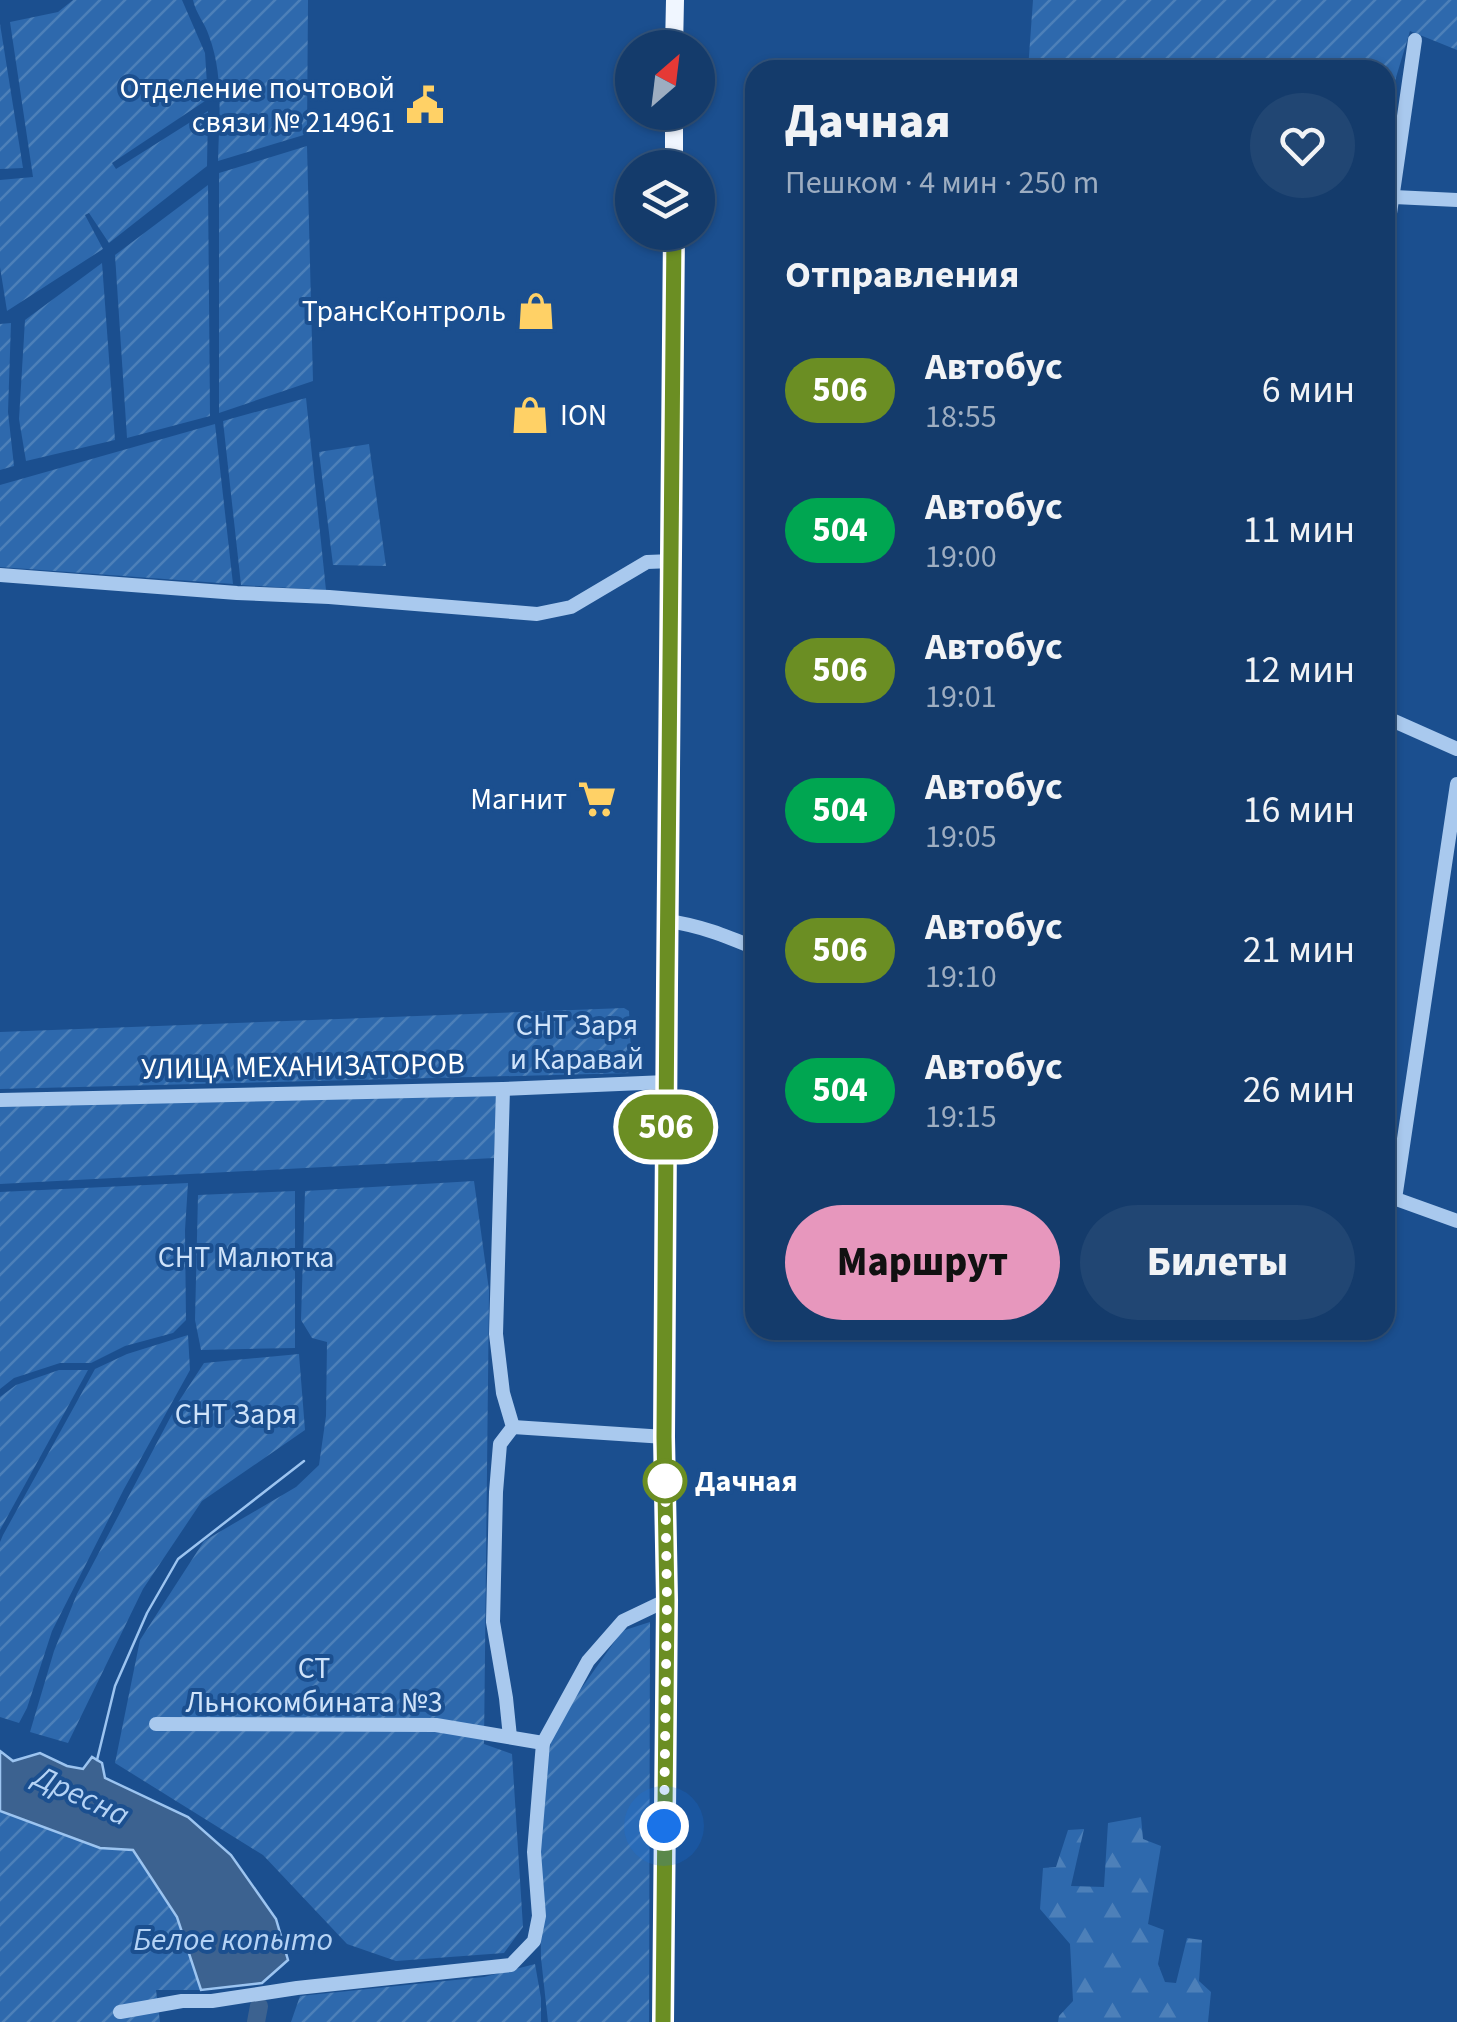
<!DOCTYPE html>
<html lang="ru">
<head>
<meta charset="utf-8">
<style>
	:root { --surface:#143b6b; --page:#214673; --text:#f1f3f6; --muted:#9dadc1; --line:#33557e; --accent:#e797bd }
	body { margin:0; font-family:"Source Sans 3",sans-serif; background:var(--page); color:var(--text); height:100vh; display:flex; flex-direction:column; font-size:38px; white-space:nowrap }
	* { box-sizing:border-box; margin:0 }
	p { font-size:32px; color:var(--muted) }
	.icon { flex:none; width:55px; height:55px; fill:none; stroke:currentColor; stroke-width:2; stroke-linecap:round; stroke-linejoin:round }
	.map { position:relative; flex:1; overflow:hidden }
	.drawer { position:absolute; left:745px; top:60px; width:650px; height:1280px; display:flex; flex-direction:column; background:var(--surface); border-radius:30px; box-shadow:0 2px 8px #0004,0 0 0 2px var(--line) }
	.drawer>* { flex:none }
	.badge { padding:0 20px; border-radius:32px; font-size:35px; line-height:65px }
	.needle { width:65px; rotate:28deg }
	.fabs { position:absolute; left:615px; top:30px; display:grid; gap:20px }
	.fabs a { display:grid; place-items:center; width:100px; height:100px; border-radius:50%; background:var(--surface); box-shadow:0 2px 8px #0004,0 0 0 2px var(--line); font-size:50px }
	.you { position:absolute; width:50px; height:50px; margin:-25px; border:8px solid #fff; border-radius:50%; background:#1a73e8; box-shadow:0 0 0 15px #1a73e833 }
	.map>.badge { position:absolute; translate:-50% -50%; box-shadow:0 0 0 5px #fff }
	h2 { padding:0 40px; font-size:38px; line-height:90px }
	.round { display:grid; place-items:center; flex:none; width:105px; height:105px; border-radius:52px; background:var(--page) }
	.head { display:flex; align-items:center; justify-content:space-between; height:170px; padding:0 40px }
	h1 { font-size:48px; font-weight:800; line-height:75px }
	.action { display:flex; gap:20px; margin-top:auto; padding:20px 40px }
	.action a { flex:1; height:115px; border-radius:60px; background:var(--accent); color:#111; font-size:40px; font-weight:800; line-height:115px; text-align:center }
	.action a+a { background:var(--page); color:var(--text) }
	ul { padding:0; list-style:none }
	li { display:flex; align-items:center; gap:30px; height:140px; padding:0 40px }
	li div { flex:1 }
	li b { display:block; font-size:38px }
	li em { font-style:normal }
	li .badge { min-width:110px; font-weight:700; text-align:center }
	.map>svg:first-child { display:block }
	.forest { fill:url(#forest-firs) }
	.garden { fill:url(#garden-furrows) }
	.water { fill:#3c6290; stroke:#9cc4f0; stroke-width:2.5 }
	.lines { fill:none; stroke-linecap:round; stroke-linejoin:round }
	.stream { stroke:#9cc4f0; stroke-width:2.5 }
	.river { stroke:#3c6290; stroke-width:18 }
	.minor { stroke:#a9c9ee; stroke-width:14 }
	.major { stroke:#f0f6ff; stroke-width:18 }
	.line-casing { stroke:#fff; stroke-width:22 }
	.line { stroke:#6b8e23; stroke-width:15 }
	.walk { stroke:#fff; stroke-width:10; stroke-dasharray:0 18 }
	.stop-dot { fill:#fff; stroke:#6b8e23; stroke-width:5 }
	.labels { text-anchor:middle; stroke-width:8; stroke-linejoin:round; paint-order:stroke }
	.poi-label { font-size:30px; fill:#fff; stroke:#1b4f8f; text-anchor:end }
	.park-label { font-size:30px; fill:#cfe3fa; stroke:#1b4f8f }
	.street-label { font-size:30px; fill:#fff; stroke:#1b4f8f }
	.stop-label { font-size:30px; font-weight:bold; fill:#fff; stroke:#1b4f8f; text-anchor:start }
	.water-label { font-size:32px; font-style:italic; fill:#b5d3f5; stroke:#1b4f8f }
</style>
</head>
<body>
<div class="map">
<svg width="1457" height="2022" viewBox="0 0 1457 2022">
	<defs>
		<pattern id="forest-firs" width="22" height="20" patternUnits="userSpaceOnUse" patternTransform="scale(2.5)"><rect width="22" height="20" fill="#2e69ad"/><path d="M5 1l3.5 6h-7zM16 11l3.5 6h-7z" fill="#4d80b9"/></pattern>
		<pattern id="garden-furrows" width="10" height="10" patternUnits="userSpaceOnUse" patternTransform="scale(2.5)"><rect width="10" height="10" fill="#2e69ad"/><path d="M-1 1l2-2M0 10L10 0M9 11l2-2" fill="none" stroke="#4d80b9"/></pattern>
	</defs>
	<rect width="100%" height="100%" fill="#1b4f8f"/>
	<path class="forest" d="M1141 1817 1143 1839 1161 1846 1148 1924 1164 1930 1158 1964 1165 1982 1176 1983 1187 1938 1202 1940 1199 1981 1211 1992 1208 2022H1058L1059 2016 1073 2001 1070 1944 1040 1909 1043 1868 1056 1867 1068 1830 1084 1829 1071 1886 1104 1887 1108 1823Z"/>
	<g class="garden">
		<path d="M73 0H182L205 53 208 99 112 163 116 169 208 111 207 166 109 243 89 213 85 215 103 249 7 311 0 267V180L33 177 10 22 58 12Z"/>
		<path d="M193 0H308L307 134 218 161C219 119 224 76 209 36 205 23 196 14 193 0Z"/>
		<path d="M1033 0H1457V50L1410 31 1391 94H1385V70H1028Z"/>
		<path d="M0 24 23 168 0 169Z"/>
		<path d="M307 146 313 381 219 413V173Z"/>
		<path d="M208 185 210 416 127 438 115 255Z"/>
		<path d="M102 263 115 440 26 461 19 419 25 320Z"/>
		<path d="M11 323 8 412 14 466 0 470V324Z"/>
		<path d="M306 398 326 590 241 585 223 421Z"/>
		<path d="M215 424 233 584 0 567V485Z"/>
		<path d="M369 444 386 566 333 565 319 452Z"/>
		<path d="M624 1008 629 1011 632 1073 0 1089V1032Z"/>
		<path d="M497 1087 494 1158 0 1184V1101Z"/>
		<path d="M474 1181 489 1290 484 1744 512 1754 523 1927 504 1953 396 1961 347 1944 263 1855 115 1763 140 1640 204 1541 296 1487 319 1465 326 1416 327 1342 312 1338 301 1320 305 1191Z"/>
		<path d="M188 1183 185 1230 186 1320 173 1333 125 1346 91 1363H60L14 1378 0 1389V1192Z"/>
		<path d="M295 1191V1348L201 1350 195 1320 198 1195Z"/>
		<path d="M188 1335 190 1370 124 1489 52 1631 27 1708 19 1723 0 1717V1542L3 1535 95 1369 127 1354Z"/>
		<path d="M299 1354 305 1430 202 1501 143 1589 68 1743 30 1732 54 1651 77 1594 179 1401 204 1363Z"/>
		<path d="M59 1370H88L0 1530V1397L16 1385Z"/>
		<path d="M650 1622 649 2022H548L541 1958 539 1802 554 1727 622 1631Z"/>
		<path d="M0 1811 100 1848 132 1850 177 1917 201 1990H156L160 2022H0Z"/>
		<path d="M535 1964 541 1998V2022H291L300 1996 484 1977Z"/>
	</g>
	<path class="water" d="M0 1751 13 1761 40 1753 67 1766 83 1769 92 1757 102 1763 105 1778 188 1817 231 1855 276 1919 288 1960 262 1983 201 1990 177 1917 133 1850 100 1848 0 1811Z"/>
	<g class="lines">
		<path class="stream" d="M97 1760 115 1686 147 1613 178 1559 304 1461"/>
		<path class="river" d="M256 2022 259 2006"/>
		<g class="minor">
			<path d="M1394 197 1457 200"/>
			<path d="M1385 248 1415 40"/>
			<path d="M0 575 237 593 329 597 537 614 571 607 647 562 672 561"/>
			<path d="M1385 717 1457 749"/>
			<path d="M667 921C699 925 726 936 755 948"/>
			<path d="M503 1089 496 1334 503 1393 513 1427 500 1444 496 1492 493 1622 506 1698 510 1737"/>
			<path d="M0 1100 503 1089 666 1082"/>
			<path d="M1385 1195 1457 1221"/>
			<path d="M1395 1199 1457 784"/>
			<path d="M513 1427 665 1437"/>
			<path d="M156 1724 436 1725 543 1743"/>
			<path d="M120 2012 182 2001H212L297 1988 511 1965 534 1941 539 1916 534 1852 543 1743 588 1661 623 1621 667 1600"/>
		</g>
		<g class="major">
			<path d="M674 48 675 0"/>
			<path d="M674 112V168"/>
			<path d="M663 2022 667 1600 665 1437 667 921 674 232"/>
		</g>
	</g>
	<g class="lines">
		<g class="line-casing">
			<path id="line" d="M663 2022 667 1600 664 1437 667 985 674 232"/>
		</g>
		<use href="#line" class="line"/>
		<path class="walk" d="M664 1826 667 1600 665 1470V1481"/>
	</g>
	<defs>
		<g id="civic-bare" transform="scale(3)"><path d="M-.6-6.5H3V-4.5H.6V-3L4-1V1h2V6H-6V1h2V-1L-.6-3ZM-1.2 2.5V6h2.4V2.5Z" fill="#ffd166" stroke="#1b4f8f" stroke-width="2.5" paint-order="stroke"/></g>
		<g id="shop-bare" transform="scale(3)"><path d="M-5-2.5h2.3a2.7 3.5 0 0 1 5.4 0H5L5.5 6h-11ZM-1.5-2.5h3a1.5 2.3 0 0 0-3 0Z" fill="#ffd166" stroke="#1b4f8f" stroke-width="2.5" paint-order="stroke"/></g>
		<g id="supermarket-bare" transform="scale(3)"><path d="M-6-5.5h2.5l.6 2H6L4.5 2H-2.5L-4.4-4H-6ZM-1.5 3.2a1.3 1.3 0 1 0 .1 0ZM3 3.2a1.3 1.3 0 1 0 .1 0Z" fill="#ffd166" stroke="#1b4f8f" stroke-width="2.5" paint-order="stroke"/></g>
	</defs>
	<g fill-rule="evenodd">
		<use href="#civic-bare" x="425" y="105"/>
		<use href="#shop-bare" x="536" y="311"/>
		<use href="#shop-bare" x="530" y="415"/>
		<use href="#supermarket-bare" x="597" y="799"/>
	</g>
	<circle class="stop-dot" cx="665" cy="1481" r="20"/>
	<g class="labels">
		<g class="poi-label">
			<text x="395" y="98">Отделение почтовой<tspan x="395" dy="34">связи № 214961</tspan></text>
			<text x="506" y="321">ТрансКонтроль</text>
			<text x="560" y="425" text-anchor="start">ION</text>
			<text x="567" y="809">Магнит</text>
		</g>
		<g class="park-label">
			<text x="577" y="1035">СНТ Заря<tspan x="577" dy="34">и Каравай</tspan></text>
			<text x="246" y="1267">СНТ Малютка</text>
			<text x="236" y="1424">СНТ Заря</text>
			<text x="314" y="1678">СТ<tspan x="314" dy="34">Льнокомбината №3</tspan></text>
		</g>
		<g class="street-label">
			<text transform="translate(303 1066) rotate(-1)" y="10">УЛИЦА МЕХАНИЗАТОРОВ</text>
		</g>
		<g class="stop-label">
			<text x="695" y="1491">Дачная</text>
		</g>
		<g class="water-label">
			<text transform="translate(82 1795) rotate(25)" y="11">Дресна</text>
			<text x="233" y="1950">Белое копыто</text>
		</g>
	</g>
</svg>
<div class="fabs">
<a><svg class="needle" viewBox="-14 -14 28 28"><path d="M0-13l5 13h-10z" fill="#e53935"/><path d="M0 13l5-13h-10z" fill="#9dadc1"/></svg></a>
<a><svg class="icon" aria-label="layers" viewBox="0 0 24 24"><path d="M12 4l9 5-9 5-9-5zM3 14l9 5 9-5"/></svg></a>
</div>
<div class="you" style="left:664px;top:1826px"></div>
<b class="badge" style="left:666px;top:1127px;background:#6b8e23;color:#fff">506</b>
<section class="drawer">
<div class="head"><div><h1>Дачная</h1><p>Пешком · 4 мин · 250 m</p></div><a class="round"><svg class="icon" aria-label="heart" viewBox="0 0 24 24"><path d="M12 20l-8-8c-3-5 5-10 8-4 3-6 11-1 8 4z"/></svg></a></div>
<h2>Отправления</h2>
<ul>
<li><span class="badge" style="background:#6b8e23;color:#fff">506</span><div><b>Автобус</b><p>18:55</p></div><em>6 мин</em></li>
<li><span class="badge" style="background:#00a651;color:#fff">504</span><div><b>Автобус</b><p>19:00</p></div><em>11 мин</em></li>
<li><span class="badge" style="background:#6b8e23;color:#fff">506</span><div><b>Автобус</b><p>19:01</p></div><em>12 мин</em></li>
<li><span class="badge" style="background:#00a651;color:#fff">504</span><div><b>Автобус</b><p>19:05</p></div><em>16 мин</em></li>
<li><span class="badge" style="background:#6b8e23;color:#fff">506</span><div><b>Автобус</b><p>19:10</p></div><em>21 мин</em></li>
<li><span class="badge" style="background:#00a651;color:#fff">504</span><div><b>Автобус</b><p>19:15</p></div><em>26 мин</em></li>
</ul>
<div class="action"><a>Маршрут</a><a>Билеты</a></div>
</section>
</div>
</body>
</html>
